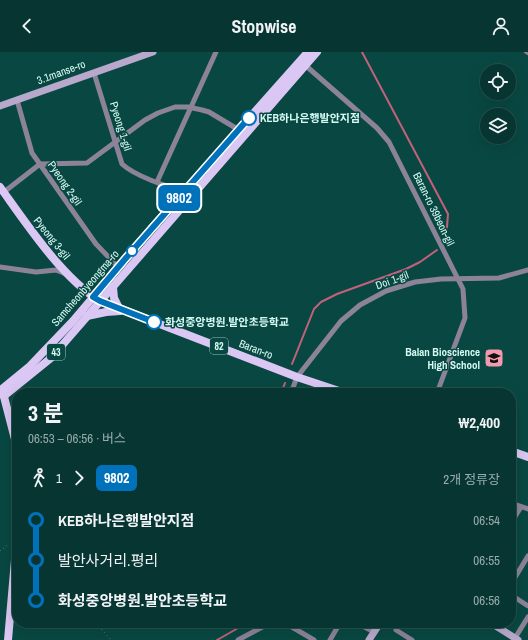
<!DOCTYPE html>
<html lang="ko">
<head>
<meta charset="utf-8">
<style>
	:root { --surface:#073632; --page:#15413e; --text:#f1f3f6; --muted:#98abac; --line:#28504d }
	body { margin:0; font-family:"Archivo Narrow","Noto Sans KR",sans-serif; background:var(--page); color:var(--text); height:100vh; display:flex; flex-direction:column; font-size:15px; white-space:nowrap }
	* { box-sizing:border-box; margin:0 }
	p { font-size:13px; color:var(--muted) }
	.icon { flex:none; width:22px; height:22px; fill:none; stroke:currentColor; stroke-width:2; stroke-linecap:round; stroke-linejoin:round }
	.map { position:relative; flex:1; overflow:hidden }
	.panel { position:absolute; left:12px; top:336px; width:504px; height:240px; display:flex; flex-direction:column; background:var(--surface); border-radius:16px; box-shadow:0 4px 16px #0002,0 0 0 1px var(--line) }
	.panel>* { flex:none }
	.badge { padding:0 8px; border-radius:6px; font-size:14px; line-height:26px }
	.buttons { position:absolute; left:480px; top:12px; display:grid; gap:8px }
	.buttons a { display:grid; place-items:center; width:36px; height:36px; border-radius:50%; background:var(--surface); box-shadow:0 4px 16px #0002,0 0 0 1px var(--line); font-size:20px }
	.map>.badge { position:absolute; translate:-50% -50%; box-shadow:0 0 0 2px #fff }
	.legs { display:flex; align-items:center; gap:6px; height:44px; padding:0 16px; font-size:13px }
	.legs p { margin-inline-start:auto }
	.headline { display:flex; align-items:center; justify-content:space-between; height:68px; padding:0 16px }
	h1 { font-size:22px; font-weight:700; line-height:30px }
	ul { padding:0 16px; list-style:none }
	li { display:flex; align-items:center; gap:14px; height:40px; font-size:15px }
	li i { display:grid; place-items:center; width:6px; height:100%; margin:0 5px; background:currentColor }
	li i::after { content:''; width:10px; height:10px; margin:-5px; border:3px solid; border-radius:50%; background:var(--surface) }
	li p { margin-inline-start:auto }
	li:first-child i { background:linear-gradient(#0000 50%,currentColor 0) }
	li:last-child i { background:linear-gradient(currentColor 50%,#0000 0) }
	header { display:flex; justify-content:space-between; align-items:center; height:52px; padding:0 16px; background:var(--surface); font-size:18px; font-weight:700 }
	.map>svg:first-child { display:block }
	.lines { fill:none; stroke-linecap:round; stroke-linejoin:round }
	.stream { stroke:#c3617b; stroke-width:2 }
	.path { stroke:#4d837d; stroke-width:1; stroke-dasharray:1 3; stroke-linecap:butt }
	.lane { stroke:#8c8399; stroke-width:2.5 }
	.street { stroke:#8c8399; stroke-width:5 }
	.secondary { stroke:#b8a9cc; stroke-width:7 }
	.primary { stroke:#dac7f3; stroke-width:8 }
	.line-1-casing { stroke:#fff; stroke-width:9 }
	.line-1 { stroke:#0072bc; stroke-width:6 }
	.stop-1-dot { fill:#fff; stroke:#0072bc; stroke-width:2 }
	.labels { text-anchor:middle; stroke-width:3; stroke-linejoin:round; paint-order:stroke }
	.shield { fill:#094842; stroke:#98c4be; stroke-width:1 }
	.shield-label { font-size:10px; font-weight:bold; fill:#d5f9f3 }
	.street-label { font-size:11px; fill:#d5f9f3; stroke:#094842 }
	.stop-label { font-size:11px; font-weight:bold; fill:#d5f9f3; stroke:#094842; text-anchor:start }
	.poi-label { font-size:11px; font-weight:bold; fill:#d5f9f3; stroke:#094842; text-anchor:end }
</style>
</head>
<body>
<header><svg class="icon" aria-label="back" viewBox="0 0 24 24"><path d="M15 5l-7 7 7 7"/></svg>Stopwise<svg class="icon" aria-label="person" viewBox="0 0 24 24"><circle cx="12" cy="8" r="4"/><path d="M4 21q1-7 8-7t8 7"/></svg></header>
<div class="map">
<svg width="528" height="588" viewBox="0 0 528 588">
	<rect width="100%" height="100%" fill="#094842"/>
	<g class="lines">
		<g class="stream">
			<path d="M362 0 448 162 447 175 444 181"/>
			<path d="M292 312 314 257 321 250 337 242 406 217 420 210 437 198"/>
			<path d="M281 341 285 331"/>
			<path d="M217 588 247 571"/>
		</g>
		<g class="path">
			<path d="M0 499 9 492"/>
			<path d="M96 571 111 588"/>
		</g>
		<path class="lane" d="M525 0 528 2"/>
		<g class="street">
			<path d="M305 13 377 76 389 90 463 237 465 266 437 341"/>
			<path d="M94 21 122 112C135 124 167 135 185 139"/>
			<path d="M17 48 32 101 96 192 118 215"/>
			<path d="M157 130 216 0"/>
			<path d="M4 140 40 112 87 111 145 68 158 61 175 55H188L202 58 209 60 239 78"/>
			<path d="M0 215 36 220 56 218 66 222"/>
			<path d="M291 341 297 325 341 269 360 253 386 239 415 230 441 227 499 226 528 218"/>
			<path d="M511 451 528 457"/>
			<path d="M511 471 521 455"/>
			<path d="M511 532 528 504"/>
			<path d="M511 543 528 554"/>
			<path d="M285 571 314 588"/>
			<path d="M357 571 374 580"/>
			<path d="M396 578 412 588"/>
			<path d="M515 586 528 565"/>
			<path d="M238 588 270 571"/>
			<path d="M330 588 340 571"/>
		</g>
		<g class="secondary">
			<path d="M0 54 153 0"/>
			<path d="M491 571 518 588"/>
			<path d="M369 588 380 571"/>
		</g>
		<g class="primary">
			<path d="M0 135C26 171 62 226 100 249L297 325 345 341"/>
			<path d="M113 235 114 246 119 256"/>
			<path d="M87 264 106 260 120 259"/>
			<path d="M4 344 51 306 317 0"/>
			<path d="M17 395 2 337 30 314 73 269 151 177 308 0"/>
			<path d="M511 399 528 405"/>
			<path d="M8 588 17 485"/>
		</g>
	</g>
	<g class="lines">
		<g class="line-1-casing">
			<path id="line-1" d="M154 270 100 249 93 245 126 206 249 66"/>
		</g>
		<use href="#line-1" class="line-1"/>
	</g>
	<defs>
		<g id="school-square" transform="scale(1)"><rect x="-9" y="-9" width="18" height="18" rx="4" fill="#f29aaf" stroke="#094842"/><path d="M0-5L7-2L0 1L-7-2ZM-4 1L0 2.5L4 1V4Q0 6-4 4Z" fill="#111"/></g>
	</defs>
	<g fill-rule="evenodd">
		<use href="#school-square" x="494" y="306"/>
	</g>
	<g class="stop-1-dot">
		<circle cx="249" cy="66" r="7"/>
		<circle cx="132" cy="199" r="5"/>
		<circle cx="154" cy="270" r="7"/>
	</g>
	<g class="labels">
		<g class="shield">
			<rect x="210" y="286" width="18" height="16" rx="3"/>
			<rect x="47" y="292" width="18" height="16" rx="3"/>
		</g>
		<g class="shield-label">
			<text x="219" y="298">82</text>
			<text x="56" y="304">43</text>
		</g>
		<g class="street-label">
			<text transform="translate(61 20) rotate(-20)" y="4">3.1manse-ro</text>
			<text transform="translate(121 74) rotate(73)" y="4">Pyeong 1-gil</text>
			<text transform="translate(65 131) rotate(55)" y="4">Pyeong 2-gil</text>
			<text transform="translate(434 157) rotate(64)" y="4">Baran-ro 39beon-gil</text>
			<text transform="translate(52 186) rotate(51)" y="4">Pyeong 3-gil</text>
			<text transform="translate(392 228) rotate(-20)" y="4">Doi 1-gil</text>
			<text transform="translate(85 236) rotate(-49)" y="4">Samcheonbyeongma-ro</text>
			<text transform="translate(256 297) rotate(21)" y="4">Baran-ro</text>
		</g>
		<g class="stop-label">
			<text x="260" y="70">KEB하나은행발안지점</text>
			<text x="165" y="274">화성중앙병원.발안초등학교</text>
		</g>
		<g class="poi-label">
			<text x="480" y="304">Balan Bioscience<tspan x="480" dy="13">High School</tspan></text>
		</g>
	</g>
</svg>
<div class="buttons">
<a><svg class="icon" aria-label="locate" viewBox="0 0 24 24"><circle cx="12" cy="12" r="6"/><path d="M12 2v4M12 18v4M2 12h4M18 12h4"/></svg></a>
<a><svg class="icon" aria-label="layers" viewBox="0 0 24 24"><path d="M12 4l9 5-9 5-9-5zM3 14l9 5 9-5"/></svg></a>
</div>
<b class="badge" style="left:179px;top:146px;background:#0072bc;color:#fff">9802</b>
<section class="panel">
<div class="headline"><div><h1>3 분</h1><p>06:53 – 06:56 · 버스</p></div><b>₩2,400</b></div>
<div class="legs"><svg class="icon" aria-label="walk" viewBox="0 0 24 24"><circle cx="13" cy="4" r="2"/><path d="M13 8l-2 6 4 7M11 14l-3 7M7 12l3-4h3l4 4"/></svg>1<svg class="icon" aria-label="forward" viewBox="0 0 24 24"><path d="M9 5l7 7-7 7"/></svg><b class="badge" style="background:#0072bc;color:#fff">9802</b><p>2개 정류장</p></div>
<ul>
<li><i style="color:#0072bc"></i><b>KEB하나은행발안지점</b><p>06:54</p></li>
<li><i style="color:#0072bc"></i><span>발안사거리.평리</span><p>06:55</p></li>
<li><i style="color:#0072bc"></i><b>화성중앙병원.발안초등학교</b><p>06:56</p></li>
</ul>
</section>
</div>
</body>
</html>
